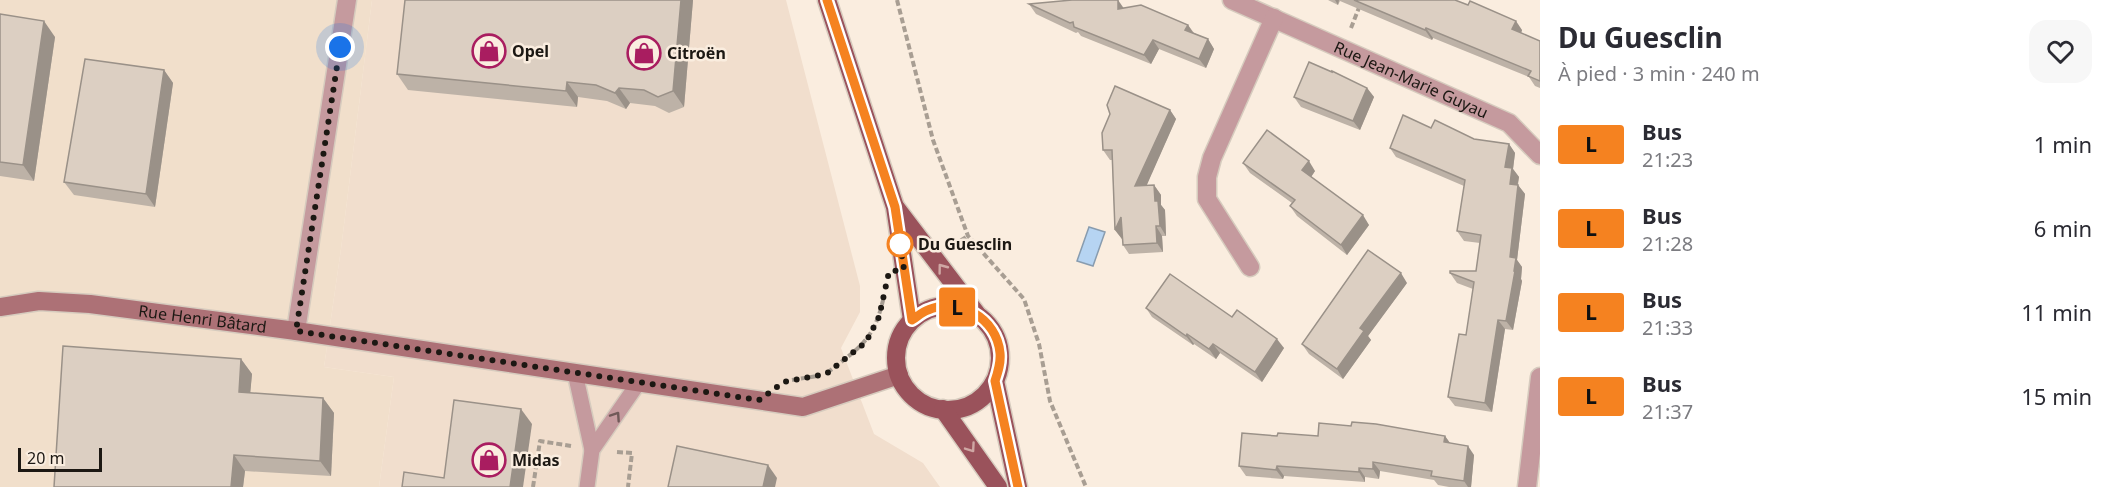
<!DOCTYPE html>
<html lang="fr">
<head>
<meta charset="utf-8">
<style>
	:root { --surface:#fff; --page:#f7f7f7; --text:#2b2b33; --muted:#7c7c81 }
	body { margin:0; font-family:"Noto Sans",sans-serif; background:var(--page); color:var(--text); height:100vh; display:flex; flex-direction:column; font-size:22px; white-space:nowrap }
	* { box-sizing:border-box; margin:0 }
	p { font-size:20px; color:var(--muted) }
	.icon { flex:none; width:33px; height:33px; fill:none; stroke:currentColor; stroke-width:2; stroke-linecap:round; stroke-linejoin:round }
	.map { position:relative; flex:1; overflow:hidden }
	.details { display:flex; flex-direction:column; background:var(--surface); width:570px }
	.details>* { flex:none }
	.badge { padding:0 12px; border-radius:4px; font-size:21px; line-height:39px }
	.scale { position:absolute; left:18px; bottom:15px; width:84px; box-sizing:border-box; padding-left:6px; border:3px solid #1c1813; border-top:0; font-size:16px; line-height:21px; white-space:nowrap; color:#1c1813; -webkit-text-stroke:4px #faeddf; paint-order:stroke }
	.you { position:absolute; width:30px; height:30px; margin:-15px; border:4px solid #fff; border-radius:50%; background:#1a73e8; box-shadow:0 0 0 9px #1a73e833 }
	.map>.badge { position:absolute; translate:-50% -50%; box-shadow:0 0 0 3px #fff }
	.round { display:grid; place-items:center; flex:none; width:63px; height:63px; border-radius:18px; background:var(--page) }
	.summary { display:flex; align-items:center; justify-content:space-between; height:102px; padding:0 18px }
	h1 { font-size:28px; font-weight:700; line-height:45px }
	ul { padding:0; list-style:none }
	li { display:flex; align-items:center; gap:18px; height:84px; padding:0 18px }
	li div { flex:1 }
	li b { display:block; font-size:22px }
	li em { font-style:normal }
	li .badge { min-width:66px; font-weight:700; text-align:center }
	main { display:flex; flex:1; min-height:0 }
	.map>svg:first-child { display:block }
	.commercial { fill:#f1decd }
	.built { fill:#f1dfcb }
	.water { fill:#b6d4f2; stroke:#889caf; stroke-width:1.5 }
	.lines { fill:none; stroke-linecap:round; stroke-linejoin:round }
	.lane-casing { stroke:#d6cbbe; stroke-width:18 }
	.street-casing { stroke:#d6cbbe; stroke-width:21 }
	.secondary-casing { stroke:#d6cbbe; stroke-width:21 }
	.primary-casing { stroke:#d6cbbe; stroke-width:21 }
	.path { stroke:#a89e93; stroke-width:4; stroke-dasharray:6 3; stroke-linecap:butt }
	.lane { stroke:#c59a9e; stroke-width:15 }
	.street { stroke:#c59a9e; stroke-width:18 }
	.secondary { stroke:#ad7176; stroke-width:18 }
	.primary { stroke:#9a525b; stroke-width:18 }
	.wall { fill:#bdb2a7 }
	.shaded-wall { fill:#9a9188 }
	.building { fill:#dccfc2; stroke:#9a9188; stroke-width:1.5 }
	.oneway { stroke:#cfa7a4 }
	.oneway2 { stroke:#705958 }
	.line-casing { stroke:#fff; stroke-width:14 }
	.line { stroke:#f58220; stroke-width:9 }
	.walk { stroke:#1c1813; stroke-width:6; stroke-dasharray:0 10.8 }
	.stop-dot { fill:#fff; stroke:#f58220; stroke-width:3 }
	.labels { text-anchor:middle; stroke-width:5; stroke-linejoin:round; paint-order:stroke }
	.poi-label { font-size:16px; font-weight:bold; fill:#1c1813; stroke:#faeddf; text-anchor:start }
	.street-label { font-size:16px; fill:#1c1813; stroke:#faeddf }
	.stop-label { font-size:16px; font-weight:bold; fill:#1c1813; stroke:#faeddf; text-anchor:start }
</style>
</head>
<body>
<main>
<div class="map">
<svg width="1540" height="487" viewBox="0 0 1540 487">
	<rect width="100%" height="100%" fill="#faeddf"/>
	<path class="commercial" d="M372 0H786L860 286V312L841 348 874 434 923 463 940 487H379L394 377 324 367 341 249Z"/>
	<path class="built" d="M0 0H372L341 249 324 367 394 377 379 487H0Z"/>
	<path class="water" d="M1089 227 1105 232 1093 266 1077 261Z"/>
	<g class="lines">
		<g class="lane-casing">
			<g id="lane">
				<path d="M575 373 592 450"/>
				<path d="M587 487 592 450 639 382"/>
			</g>
		</g>
		<g class="street-casing">
			<g id="street">
				<path id="s1" d="M1232 0 1509 123 1540 155"/>
				<path d="M1250 267 1207 199V177L1212 158 1274 18"/>
				<path d="M296 331 347 0"/>
				<path d="M1527 487 1540 377"/>
			</g>
		</g>
		<g class="secondary-casing">
			<g id="secondary">
				<path id="s2" d="M0 307 39 301 90 304 296 331 803 407 899 375"/>
			</g>
		</g>
		<g class="primary-casing">
			<g id="primary">
				<path d="M827 0 895 207 912 320"/>
				<path d="M896 208 976 313"/>
				<circle cx="948" cy="358" r="52"/>
				<path d="M995 381 1018 487"/>
				<path d="M943 409 998 487"/>
			</g>
		</g>
		<g class="path">
			<path d="M897 0 933 140 968 236 1024 299 1039 344 1050 401 1086 487"/>
			<path d="M1351 28 1362 0"/>
			<path d="M953 245 968 236"/>
			<path d="M827 373C861 346 874 341 884 296"/>
			<path d="M792 380 817 376"/>
			<path d="M617 452 632 453 628 487"/>
			<path d="M533 487 540 441 571 446"/>
		</g>
		<use href="#lane" class="lane"/>
		<use href="#street" class="street"/>
		<use href="#secondary" class="secondary"/>
		<use href="#primary" class="primary"/>
	</g>
	<g class="wall">
		<path d="M693 0 684 107 669 113 655 106 630 103 626 109 607 101 578 97 577 107 408 90 397 74Z"/>
		<path d="M1328 0H1455L1522 30 1521 33 1540 41V88L1535 86 1529 77 1433 38 1432 40 1340 1 1338 5Z"/>
		<path d="M1072 1 1124 8 1188 25 1194 33 1208 39 1214 49 1206 68 1159 49 1151 64 1081 36 1078 32 1076 33 1036 14 1029 4Z"/>
		<path d="M0 14 55 37 34 181 0 176Z"/>
		<path d="M164 70 173 83 155 207 74 195 64 182Z"/>
		<path d="M1367 88 1374 97 1360 130 1301 107 1294 97Z"/>
		<path d="M1170 110 1176 119 1146 186 1154 185 1161 195V205L1165 210 1166 236H1162L1163 252 1129 254 1123 245 1122 238V239L1115 230 1112 160H1110L1103 150 1110 114Z"/>
		<path d="M1431 128 1474 139 1509 144 1515 153 1513 169 1519 177 1518 185 1525 194 1517 260 1522 267 1521 279 1522 281 1513 330 1505 329 1492 412 1455 406 1448 397 1466 335 1473 289 1457 283 1450 273 1476 271 1480 243 1464 241 1457 231 1464 186 1396 157 1390 148Z"/>
		<path d="M1243 163 1315 171 1311 177 1369 225 1347 255 1297 216 1290 206 1292 203 1250 173Z"/>
		<path d="M1407 283 1368 336 1371 340 1343 379 1309 354 1302 344Z"/>
		<path d="M1146 308 1232 317 1284 348 1262 382 1220 353 1216 359 1194 344 1193 345 1152 317Z"/>
		<path d="M241 359 252 374 250 393 323 398 334 413 331 476 245 471 243 487H54Z"/>
		<path d="M1351 426 1445 436 1450 443 1474 455 1471 487H1449L1438 485 1434 480 1380 471 1379 479 1365 477V482L1284 476 1283 479 1246 476 1239 466 1277 436H1318Z"/>
	</g>
	<g class="shaded-wall">
		<path d="M681 0H693L684 107 673 91Z"/>
		<path d="M1118 0 1125 10 1118 9Z"/>
		<path d="M1335 0H1339L1338 5Z"/>
		<path d="M44 21 55 37 34 181 23 165Z"/>
		<path d="M1516 21 1522 30 1519 39 1512 29Z"/>
		<path d="M1188 25 1194 34 1185 30Z"/>
		<path d="M1426 28 1433 38 1432 40 1425 30Z"/>
		<path d="M1208 39 1214 49 1206 68 1199 59Z"/>
		<path d="M1153 40 1159 49 1151 64 1144 55Z"/>
		<path d="M164 70 173 83 155 207 146 194Z"/>
		<path d="M567 82 578 97 577 107 566 91Z"/>
		<path d="M619 88 630 103 626 109 615 93Z"/>
		<path d="M1367 88 1374 97 1360 130 1353 121Z"/>
		<path d="M1170 110 1176 119 1142 196 1135 186Z"/>
		<path d="M1509 144 1515 153 1513 169 1519 177 1516 193 1510 184 1505 167Z"/>
		<path d="M1309 161 1315 171 1309 180 1302 170Z"/>
		<path d="M1154 185 1161 195V205L1165 210 1166 236 1160 226 1155 201Z"/>
		<path d="M1518 185 1525 194 1517 260 1522 267 1521 279 1522 281 1513 330 1506 321 1514 271 1510 257Z"/>
		<path d="M1363 215 1369 225 1347 255 1341 245Z"/>
		<path d="M1121 217 1128 226 1122 239 1115 230Z"/>
		<path d="M1156 226 1162 236 1163 252 1157 243Z"/>
		<path d="M1401 273 1407 283 1368 336 1371 340 1343 379 1337 369 1360 328Z"/>
		<path d="M1498 320 1505 329 1492 412 1485 403Z"/>
		<path d="M1187 334 1194 344 1193 345 1186 336Z"/>
		<path d="M1277 339 1284 348 1262 382 1255 372Z"/>
		<path d="M1213 344 1220 353 1216 359 1209 349Z"/>
		<path d="M241 359 252 374 249 407 239 392Z"/>
		<path d="M323 398 334 413 331 476 320 461Z"/>
		<path d="M521 409 532 424 523 487H510Z"/>
		<path d="M1445 436 1452 446 1444 442Z"/>
		<path d="M1468 446 1474 455 1471 487H1468L1464 481Z"/>
		<path d="M234 455 245 471 243 487H231Z"/>
		<path d="M1373 462 1380 471 1379 479 1373 469Z"/>
		<path d="M768 465 777 478 775 487H763Z"/>
		<path d="M1277 466 1284 476 1283 479 1276 470Z"/>
		<path d="M1359 468 1365 477V482L1359 472Z"/>
	</g>
	<g class="building">
		<path d="M405 0H681L673 91 658 97 644 90 619 88 615 93 596 85 567 82 566 91 397 74Z"/>
		<path d="M1072 0H1118V9L1141 5 1188 25 1185 30 1208 39 1199 59 1153 40 1144 55 1074 27 1073 22 1070 23 1029 4Z"/>
		<path d="M1354 0H1455L1468 5 1470 1 1516 21 1512 29 1540 41V81L1528 76 1531 71 1426 28 1425 30Z"/>
		<path d="M0 14 44 21 23 165 0 162Z"/>
		<path d="M85 59 164 70 146 194 64 182Z"/>
		<path d="M1309 62 1332 72V71L1367 88 1353 121 1294 97Z"/>
		<path d="M1115 86 1170 110 1135 186 1154 185 1155 201H1158L1160 226H1156L1157 243 1123 245 1121 217 1115 230 1112 150H1103L1102 133 1110 114 1107 105Z"/>
		<path d="M1403 115 1431 128 1435 120 1474 139 1509 144 1505 167 1512 168 1510 184 1518 185 1510 257 1516 258 1514 271H1515L1506 321 1498 320 1485 403 1448 397 1459 334 1466 335 1474 282 1450 273V271H1476L1481 235 1457 231 1465 180 1390 148Z"/>
		<path d="M1267 130 1309 161 1302 170 1363 215 1341 245 1290 206 1295 200 1243 163Z"/>
		<path d="M1368 250 1401 273 1360 328 1364 331 1337 369 1302 344Z"/>
		<path d="M1170 274 1232 317 1237 310 1277 339 1255 372 1213 344 1209 349 1187 334 1186 336 1146 308Z"/>
		<path d="M63 346 241 359 239 392 323 398 320 461 234 455 231 487H54Z"/>
		<path d="M454 400 521 409 510 487H402L404 472 444 478Z"/>
		<path d="M1352 422 1376 424 1445 436 1444 442 1468 446 1464 481 1431 476 1432 471 1373 462V469L1359 468V472L1277 466 1276 470 1239 466 1242 433 1277 436 1278 433 1318 436 1319 423 1351 426Z"/>
		<path d="M677 446 768 465 763 487H668Z"/>
	</g>
	<defs><path id="oneway-chevron" d="M-2-3.5L2.5 0L-2 3.5" fill="none" stroke-width="1.6" stroke-linecap="round" stroke-linejoin="round" transform="scale(1.5)"/></defs>
	<g class="oneway">
		<use href="#oneway-chevron" transform="translate(942 268) rotate(-127)"/>
		<use href="#oneway-chevron" transform="translate(971 448) rotate(55)"/>
	</g>
	<use class="oneway2" href="#oneway-chevron" transform="translate(616 416) rotate(-56)"/>
	<g class="lines">
		<g class="line-casing">
			<path id="line" d="M827 0 895 207 912 320C917 317 922 312 928 310 959 297 997 318 1000 353 1001 363 998 372 995 381L1018 487"/>
		</g>
		<use href="#line" class="line"/>
		<path class="walk" d="M340 47 296 331 759 400 784 382 826 374 866 342 879 317 889 272 904 269 900 244"/>
	</g>
	<defs>
		<g id="shop-ring" transform="scale(1.725)"><circle r="9.5" fill="#faeddf" stroke="#a91d60" stroke-width="1.5"/><path d="M-5-2.5h2.3a2.7 3.5 0 0 1 5.4 0H5L5.5 6h-11ZM-1.5-2.5h3a1.5 2.3 0 0 0-3 0Z" fill="#a91d60"/></g>
	</defs>
	<g fill-rule="evenodd">
		<use href="#shop-ring" x="489" y="51"/>
		<use href="#shop-ring" x="644" y="53"/>
		<use href="#shop-ring" x="489" y="460"/>
	</g>
	<circle class="stop-dot" cx="900" cy="244" r="12"/>
	<g class="labels">
		<g class="poi-label">
			<text x="512" y="57">Opel</text>
			<text x="667" y="59">Citroën</text>
			<text x="512" y="466">Midas</text>
		</g>
		<g class="street-label">
			<text dy="6" stroke="none"><textPath href="#s1" startOffset="196">Rue Jean-Marie Guyau</textPath></text>
			<text dy="6" stroke="none"><textPath href="#s2" startOffset="204">Rue Henri Bâtard</textPath></text>
		</g>
		<g class="stop-label">
			<text x="918" y="250">Du Guesclin</text>
		</g>
	</g>
</svg>
<div class="scale">20 m</div>
<div class="you" style="left:340px;top:47px"></div>
<b class="badge" style="left:957px;top:307px;background:#f58220;color:#111">L</b>
</div>
<section class="details">
<div class="summary"><div><h1>Du Guesclin</h1><p>À pied · 3 min · 240 m</p></div><a class="round"><svg class="icon" aria-label="heart" viewBox="0 0 24 24"><path d="M12 20l-8-8c-3-5 5-10 8-4 3-6 11-1 8 4z"/></svg></a></div>
<ul>
<li><span class="badge" style="background:#f58220;color:#111">L</span><div><b>Bus</b><p>21:23</p></div><em>1 min</em></li>
<li><span class="badge" style="background:#f58220;color:#111">L</span><div><b>Bus</b><p>21:28</p></div><em>6 min</em></li>
<li><span class="badge" style="background:#f58220;color:#111">L</span><div><b>Bus</b><p>21:33</p></div><em>11 min</em></li>
<li><span class="badge" style="background:#f58220;color:#111">L</span><div><b>Bus</b><p>21:37</p></div><em>15 min</em></li>
</ul>
</section>
</main>
</body>
</html>
